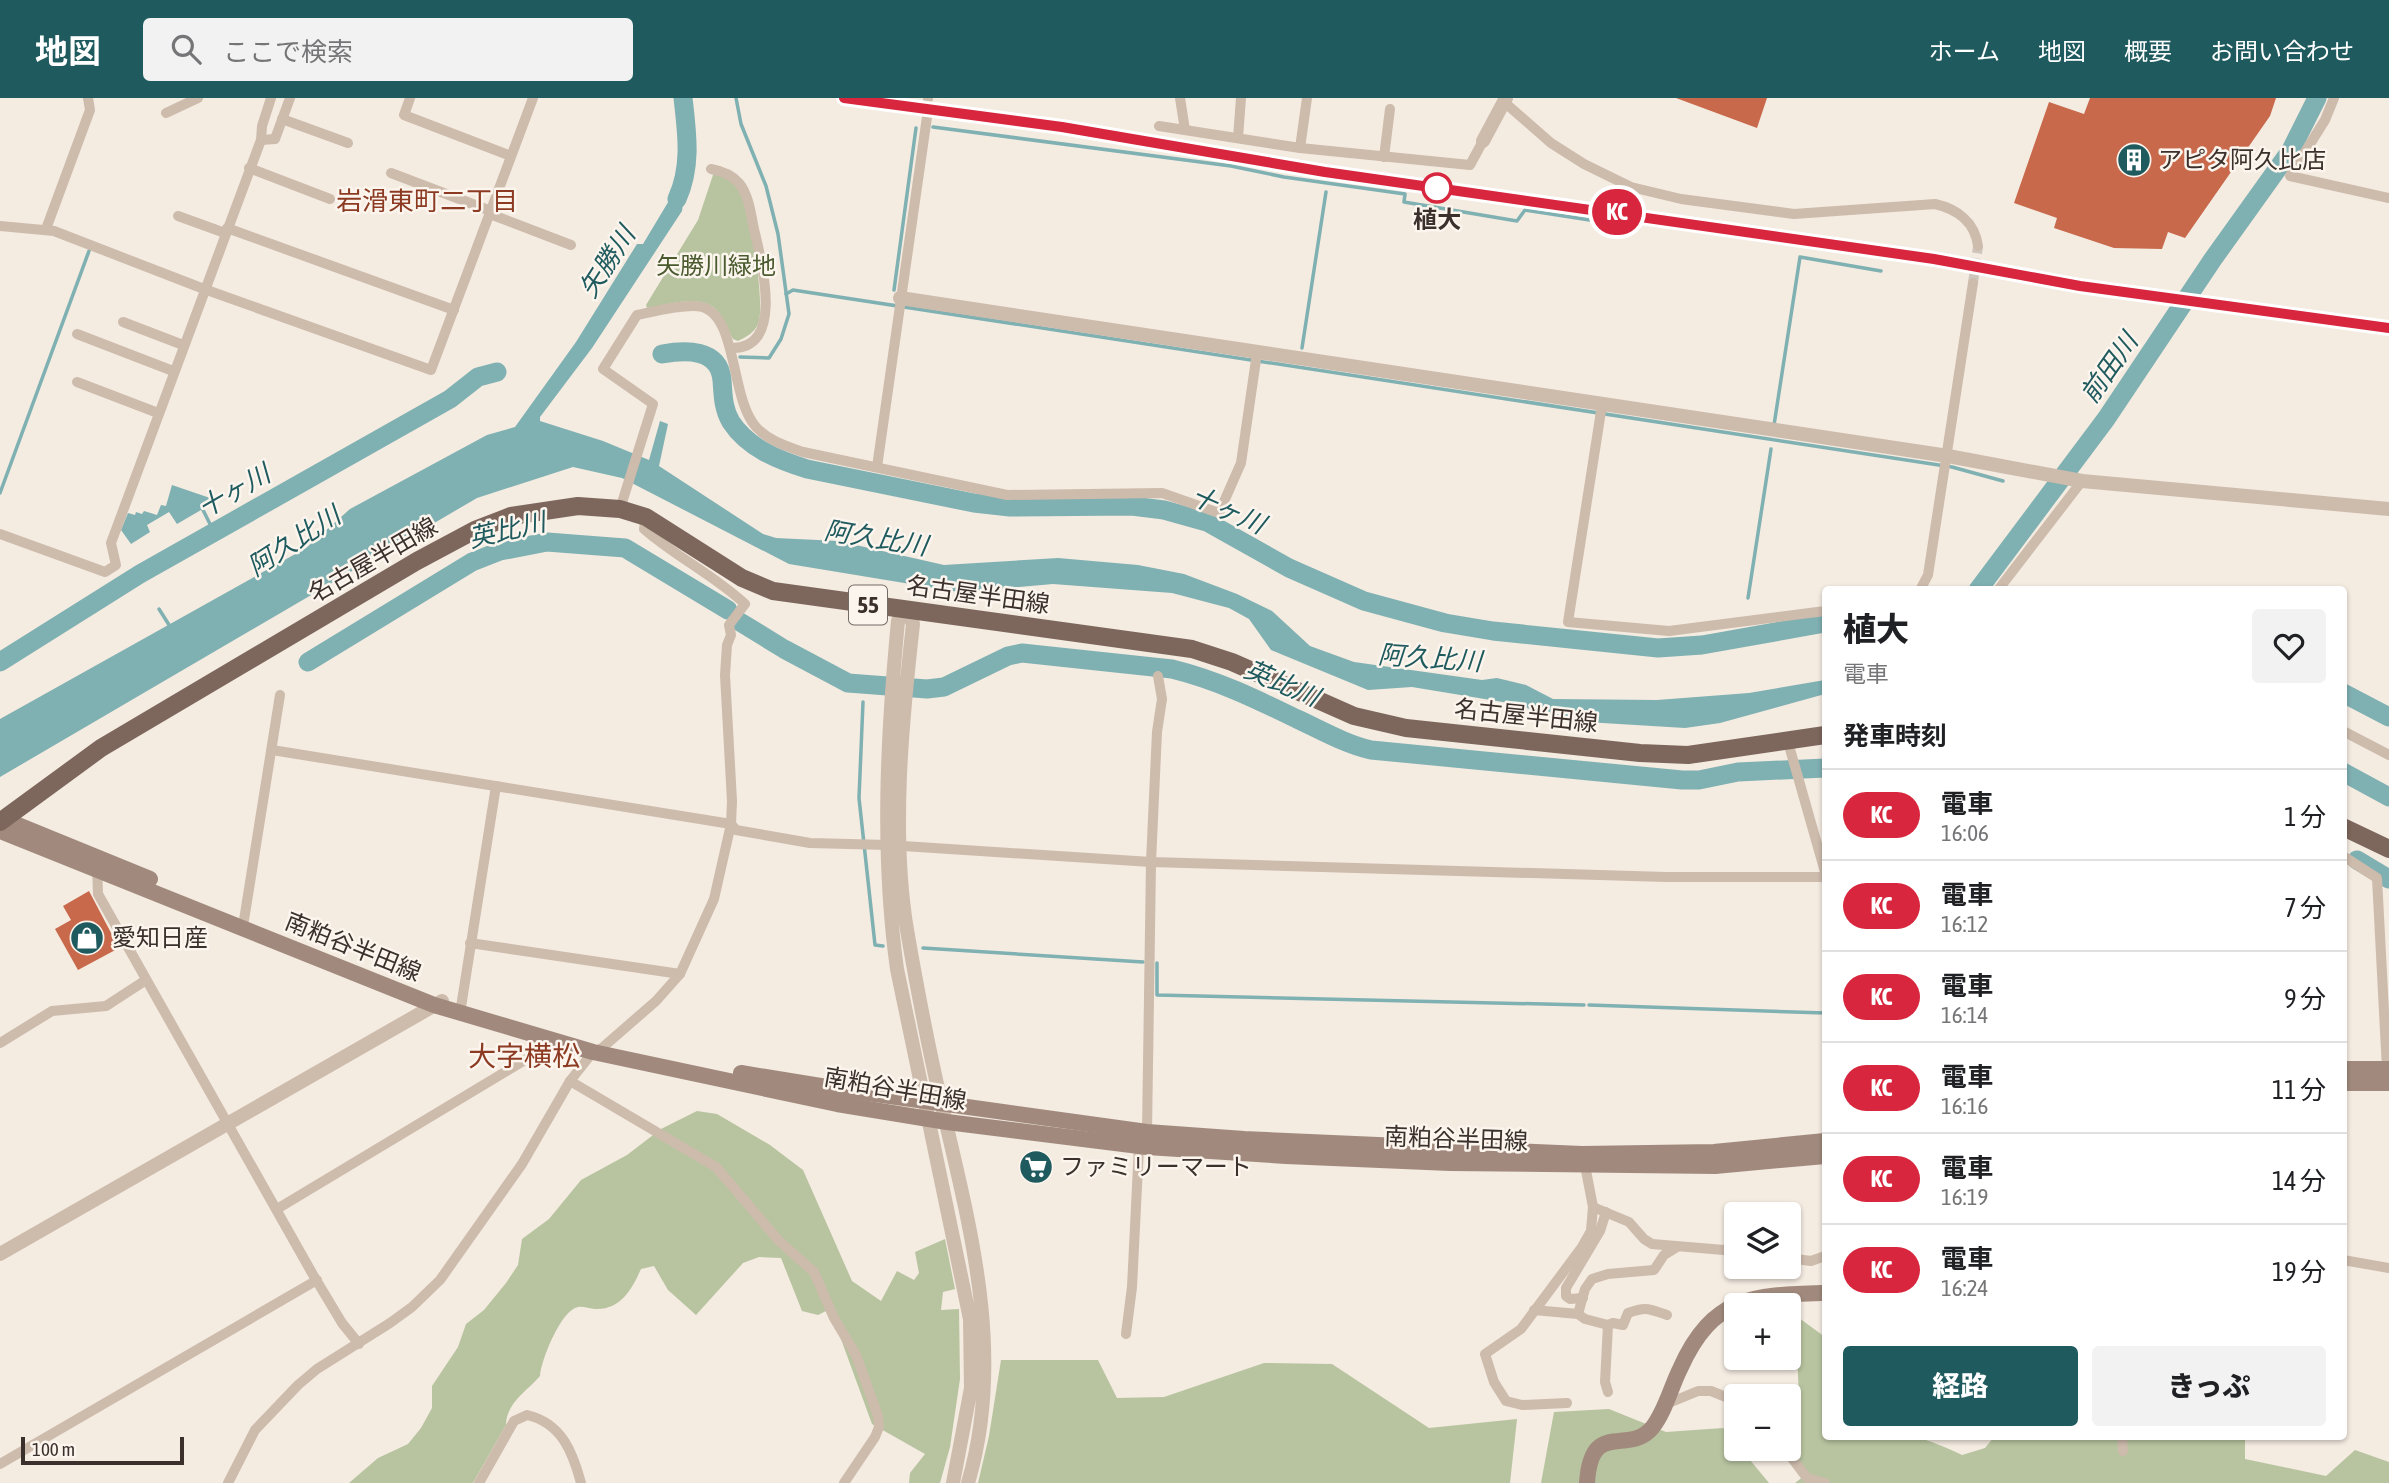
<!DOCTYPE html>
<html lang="ja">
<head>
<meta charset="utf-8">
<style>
	:root { --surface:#fff; --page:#f2f2f2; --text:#202124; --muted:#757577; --line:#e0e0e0; --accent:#1f5a5e }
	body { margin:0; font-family:"Asap Condensed","Noto Sans JP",sans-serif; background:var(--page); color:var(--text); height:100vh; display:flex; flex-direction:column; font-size:26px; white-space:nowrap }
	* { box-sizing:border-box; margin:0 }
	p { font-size:23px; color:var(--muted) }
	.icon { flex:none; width:38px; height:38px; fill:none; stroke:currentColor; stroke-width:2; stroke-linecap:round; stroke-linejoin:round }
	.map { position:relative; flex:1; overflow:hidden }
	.details { position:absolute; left:1822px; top:488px; width:525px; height:854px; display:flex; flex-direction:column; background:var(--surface); border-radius:7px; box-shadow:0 2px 5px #0004 }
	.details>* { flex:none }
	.badge { padding:0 14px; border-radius:23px; font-size:24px; line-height:46px }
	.controls { position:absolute; left:1724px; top:1104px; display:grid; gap:14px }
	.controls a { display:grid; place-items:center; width:77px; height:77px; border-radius:7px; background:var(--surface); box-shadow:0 2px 5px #0004; font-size:35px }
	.scale { position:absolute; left:21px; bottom:18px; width:163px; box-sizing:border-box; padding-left:7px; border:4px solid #3b302b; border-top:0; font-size:19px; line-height:24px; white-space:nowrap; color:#3b302b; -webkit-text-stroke:5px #fbf5ee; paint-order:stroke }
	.map>.badge { position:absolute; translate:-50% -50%; box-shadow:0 0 0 4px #fff }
	h2 { padding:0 21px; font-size:26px; line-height:63px }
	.round { display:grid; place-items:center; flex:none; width:74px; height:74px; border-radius:7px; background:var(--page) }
	.headline { display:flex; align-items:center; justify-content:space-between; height:119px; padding:0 21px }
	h1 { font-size:33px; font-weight:800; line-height:52px }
	.button { display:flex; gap:14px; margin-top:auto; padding:14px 21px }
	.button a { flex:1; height:80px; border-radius:7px; background:var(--accent); color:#fff; font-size:28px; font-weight:800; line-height:80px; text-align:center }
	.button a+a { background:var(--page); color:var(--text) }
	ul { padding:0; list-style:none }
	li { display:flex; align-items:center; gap:21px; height:91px; padding:0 21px; border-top:2px solid var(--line) }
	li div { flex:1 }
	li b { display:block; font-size:26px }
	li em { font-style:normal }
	li .badge { min-width:77px; font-weight:700; text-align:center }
	header { display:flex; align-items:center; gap:42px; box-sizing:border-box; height:98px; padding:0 35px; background:var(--accent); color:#fff }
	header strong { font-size:33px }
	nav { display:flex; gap:38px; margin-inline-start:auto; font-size:24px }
	.search { width:490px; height:63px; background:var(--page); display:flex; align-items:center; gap:18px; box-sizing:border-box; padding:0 24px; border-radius:7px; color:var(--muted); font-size:26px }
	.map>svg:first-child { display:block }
	.green { fill:#b8c4a0 }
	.water { fill:#7fb0b2 }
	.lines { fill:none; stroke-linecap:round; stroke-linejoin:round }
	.stream { stroke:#7fb0b2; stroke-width:3.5 }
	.river { stroke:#7fb0b2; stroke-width:19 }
	.building { fill:#c8694b }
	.minor-tunnel { stroke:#cfc6bd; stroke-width:10; stroke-dasharray:10 5; stroke-linecap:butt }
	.minor { stroke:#cdbbac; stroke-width:10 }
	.tertiary { stroke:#cdbbac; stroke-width:14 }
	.secondary { stroke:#a18a7d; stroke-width:16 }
	.primary { stroke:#7d675c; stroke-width:18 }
	.rail { stroke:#3b302b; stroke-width:3.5; stroke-dasharray:2 5; stroke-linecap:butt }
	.line-casing { stroke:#fff; stroke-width:16 }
	.line { stroke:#d7263d; stroke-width:10 }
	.stop-dot { fill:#fff; stroke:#d7263d; stroke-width:3.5 }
	.labels { text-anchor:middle; stroke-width:5; stroke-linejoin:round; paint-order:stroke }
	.shield { fill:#fbf5ee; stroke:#756b66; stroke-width:2 }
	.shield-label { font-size:23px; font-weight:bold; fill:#3b302b }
	.poi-label { font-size:24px; fill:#3b302b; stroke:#fbf5ee; text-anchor:start }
	.stop-label { font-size:24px; font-weight:bold; fill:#3b302b; stroke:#fbf5ee }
	.park-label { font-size:24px; fill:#4a5a2e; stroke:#fbf5ee }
	.street-label { font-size:24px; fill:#3b302b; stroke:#fbf5ee }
	.neighbourhood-label { font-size:26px; fill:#8c3b22; stroke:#fbf5ee }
	.water-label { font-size:26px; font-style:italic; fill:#1f5a5e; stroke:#fbf5ee }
	.quarter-label { font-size:28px; fill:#8c3b22; stroke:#fbf5ee }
</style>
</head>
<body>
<header>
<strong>地図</strong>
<div class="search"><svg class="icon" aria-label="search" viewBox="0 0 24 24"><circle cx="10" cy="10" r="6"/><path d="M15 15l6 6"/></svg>ここで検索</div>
<nav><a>ホーム</a><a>地図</a><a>概要</a><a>お問い合わせ</a></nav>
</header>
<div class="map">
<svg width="2389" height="1385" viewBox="0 0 2389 1385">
	<rect width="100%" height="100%" fill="#f4ebe1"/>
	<g class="green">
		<path d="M714 74C724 76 739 88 743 97 750 118 766 208 758 226 754 235 746 239 738 243L733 241C727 231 723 216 713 209 696 197 666 207 647 210L646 207 698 122Z"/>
		<path d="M697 1013 717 1016 770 1047 803 1072 852 1183 881 1203 897 1173 914 1182 919 1175 915 1154 945 1141 955 1191 943 1194 941 1212 959 1211 960 1281 950 1349 940 1385H909L910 1375 925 1356 872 1326 830 1211 818 1217 802 1213 781 1160 759 1159 743 1165 696 1217 668 1192 654 1168 641 1171C632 1191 621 1212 595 1211 590 1211 583 1208 578 1209 561 1212 541 1262 540 1278 527 1293 506 1305 506 1327L473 1385H349L378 1360 408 1346 421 1330 432 1310V1288L458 1249 466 1226 484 1212 506 1185 518 1167 522 1141 549 1121 581 1082 627 1057 661 1031Z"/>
		<path d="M1795 1217 1825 1239V1339H1869L1872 1341C1904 1330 1934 1344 1962 1357L1985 1350 1994 1339H2245V1361L2326 1378 2355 1352 2389 1364V1385H1795L1808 1375 1789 1349V1306L1799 1298Z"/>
		<path d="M1001 1262H1098L1117 1300 1164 1299 1264 1265 1332 1266 1429 1330 1517 1321 1510 1385H978L989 1338Z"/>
		<path d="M1609 1311 1666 1334 1723 1330 1736 1346V1351H1741L1769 1385H1541L1554 1314Z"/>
	</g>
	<g class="water">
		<path d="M688 71 682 113 592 250 540 319V323L603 343 649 362 660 323 668 326 659 368 763 436 776 440 838 443 944 467 1058 460 1138 467 1184 476 1237 496 1272 513 1310 548 1354 564 1482 582 1497 580 1526 587 1553 601 1657 602 1749 595 1825 582V596L1720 625 1685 630 1553 622 1521 607 1412 589 1368 592 1271 552 1249 521 1229 510 1172 495 1053 486 959 494 789 466 622 380 573 369 477 400 0 679V621L306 450 350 411 487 337 515 329 576 244 637 146H643Z"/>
		<path d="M172 387 213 401V405L177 426 169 414 147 427 150 434 131 446 121 432 128 415 135 417 136 414 142 416 144 413 157 417 161 407 166 408Z"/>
	</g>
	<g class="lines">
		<g class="stream">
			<path d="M736 0 741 26 766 88 778 136 783 172 789 216 781 241 769 260 740 259"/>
			<path d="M933 29 1231 68 1284 79 1405 96 1404 104 1517 123 1525 112 1609 125 1625 130"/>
			<path d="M894 192 916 30"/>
			<path d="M786 196 793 192 1952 369 2003 383"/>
			<path d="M1302 250 1326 94"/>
			<path d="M1774 327 1800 159 1881 173"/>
			<path d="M0 395 89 153"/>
			<path d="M201 408 214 434"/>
			<path d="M1748 500 1771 351"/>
			<path d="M159 511 171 530"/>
			<path d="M863 604 859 700 875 847 883 848"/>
			<path d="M923 850 1143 864"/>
			<path d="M1157 865V897L1584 907"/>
			<path d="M1589 907 1825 915"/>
		</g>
		<g class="river">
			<path d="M677 101C692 68 687 35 683 0"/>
			<path d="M662 256C685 252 719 250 722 282 723 296 723 311 731 324 748 350 778 362 807 371L974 405 1010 409 1132 408 1164 412 1207 424 1289 470 1364 503 1445 525 1493 533 1658 550 1702 547 1825 525"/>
			<path d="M1978 492 2106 321 2213 161 2291 52 2317 0"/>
			<path d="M740 524 784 551 848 585 927 591 944 589 1008 558 1022 555 1172 571C1217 582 1256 601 1297 621 1321 632 1345 646 1371 652L1682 682H1699L1738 674 1825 670"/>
			<path d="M0 564 140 476 450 301 478 279 497 274"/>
			<path d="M308 564 472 464 500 453 547 444 625 450 728 512"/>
			<path d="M2343 595 2389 619"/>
			<path d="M2343 674 2389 699"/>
			<path d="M2357 762 2389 781"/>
		</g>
	</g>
	<g class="building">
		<path d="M1676 0H1767L1757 30Z"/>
		<path d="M2090 0H2276L2270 18 2185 140 2168 134 2162 151 2114 150 2054 130 2057 120 2014 105 2049 4 2084 16Z"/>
		<path d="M89 793 119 850 78 872 55 831 71 822 63 808Z"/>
	</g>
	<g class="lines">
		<path class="minor-tunnel" d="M1973 185 1978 148"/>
		<g class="minor">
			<path d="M410 0 404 17 511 58"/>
			<path d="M1180 0 1185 32"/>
			<path d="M2334 0 2325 22 2290 78 2389 100"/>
			<path d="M928 1V0"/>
			<path d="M1504 4 1551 45 1584 66 1631 89 1681 101 1794 116 1935 106C1957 111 1975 124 1978 148"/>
			<path d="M166 15 198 0"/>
			<path d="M282 21 348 45"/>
			<path d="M1159 28 1300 50 1470 67 1483 43"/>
			<path d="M1238 40 1241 0"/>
			<path d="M261 42 275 41 290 0"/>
			<path d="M1300 50 1307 0"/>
			<path d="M1384 59 1390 11"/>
			<path d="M249 70 330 101"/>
			<path d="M711 71C722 73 732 77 739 85 749 97 751 117 754 131 761 161 786 252 731 250"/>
			<path d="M391 75 491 113"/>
			<path d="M490 116 571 147"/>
			<path d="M178 118 225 135"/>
			<path d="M0 128 54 133 204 191 431 272 533 0"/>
			<path d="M227 130 454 212"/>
			<path d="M46 131 90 12 88 0"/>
			<path d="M123 224 183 247"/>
			<path d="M77 236 173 273"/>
			<path d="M77 284 158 315"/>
			<path d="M1602 307 1568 524 1669 533 1825 513"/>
			<path d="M877 369 927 19"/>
			<path d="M620 411 653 306 603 271 637 217C653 214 686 205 702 209 738 219 730 300 756 329 769 343 786 348 803 354L1007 397 1162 395 1219 415 1241 365 1257 255"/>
			<path d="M0 436 105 474 116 467 111 445 261 42 262 28 271 0"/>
			<path d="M1920 492 1928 477 1973 185"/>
			<path d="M1998 492 2082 383"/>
			<path d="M2343 633 2389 657"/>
			<path d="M1788 644 1825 774"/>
			<path d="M272 652 731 726 736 732 810 745 888 747 1151 764 1666 779H1825"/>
			<path d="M2343 758 2377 780 2387 971"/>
			<path d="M97 767 98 796 312 1175 342 1225 359 1246"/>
			<path d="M244 822 280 597"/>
			<path d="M470 845 680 876"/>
			<path d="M461 909 496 688"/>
			<path d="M0 945 52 913 106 908 146 882"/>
			<path d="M570 983 716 1069 779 1143 814 1174 834 1220 856 1257 878 1318 879 1329 875 1339 844 1385"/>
			<path d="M1147 1034 1151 764 1157 634 1162 601 1158 578"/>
			<path d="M1584 1062 1593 1109 1629 1124 1644 1141 1652 1146 1736 1153"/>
			<path d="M277 1111 555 944"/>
			<path d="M1788 1160 1811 1163 1825 1158"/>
			<path d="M2343 1162 2389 1170"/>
			<path d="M1583 1200 1570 1201 1566 1198V1190L1600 1133 1606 1114"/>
			<path d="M1534 1212 1578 1216"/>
			<path d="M1608 1227 1585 1221 1578 1216 1585 1191 1592 1181 1608 1176 1654 1172 1664 1157 1677 1149"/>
			<path d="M1126 1236 1132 1189 1139 1048"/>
			<path d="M1608 1294 1605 1284 1608 1227 1613 1225 1623 1227 1628 1215C1647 1208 1649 1211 1667 1217"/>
			<path d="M1567 1305 1522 1307 1506 1303 1494 1284 1485 1256 1521 1231 1582 1149 1591 1133 1593 1109"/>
			<path d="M1664 1307 1698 1293H1711L1736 1303"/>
			<path d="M2122 1339 2123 1353"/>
			<path d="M1785 1351 1807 1380 1825 1385"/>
			<path d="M0 1366 317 1182"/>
			<path d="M228 1385 255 1332 298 1287 317 1271 390 1225 412 1209 440 1182 522 1066 570 983 593 954 602 950 656 903 680 876 714 801 731 726 732 703 725 577 727 547 731 537 729 527 745 506C714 477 676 459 644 431L646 419"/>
			<path d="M479 1385 514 1323 527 1317C562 1325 573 1355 581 1385"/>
		</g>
		<g class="tertiary">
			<path d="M1483 43 1506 0"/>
			<path d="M900 200 1948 358 2082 383 2389 411"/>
			<path d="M0 1156 442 903"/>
			<path d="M953 1385 971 1290 970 1221 897 871C881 756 887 639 898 523L907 512 913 526C902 624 891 735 907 832 917 890 928 947 941 1004 970 1129 1006 1257 968 1385"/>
		</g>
		<g class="secondary">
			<path d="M3 721 150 781"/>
			<path d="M0 733 434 907 593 954 837 1006 947 1024 1147 1049 1286 1058 1450 1065 1715 1068 1825 1058"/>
			<path d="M2343 971H2389"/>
			<path d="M741 975 839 991 1147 1034 1244 1041 1582 1056 1714 1054 1825 1043"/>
			<path d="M2343 985H2389"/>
			<path d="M1587 1385C1591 1320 1628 1358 1652 1330 1665 1314 1671 1289 1680 1271 1713 1197 1754 1197 1825 1195"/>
		</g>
		<g class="primary">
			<path d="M0 724 101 650 417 463 475 432 511 418 578 408 620 411 646 419 742 480 773 493 1192 551 1232 564 1354 618 1406 630 1640 655 1688 657 1825 637"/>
			<path d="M2343 729 2389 751"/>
		</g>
		<path class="rail" d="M844 0 1062 29 1325 74 1934 161 2080 188 2389 230"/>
	</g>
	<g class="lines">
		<g class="line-casing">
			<path id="line" d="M844 0 1062 29 1325 74 1934 161 2080 188 2389 230"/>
		</g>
		<use href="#line" class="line"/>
	</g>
	<defs>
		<g id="building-disc" transform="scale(1.75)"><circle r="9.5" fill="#1f5a5e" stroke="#fbf5ee"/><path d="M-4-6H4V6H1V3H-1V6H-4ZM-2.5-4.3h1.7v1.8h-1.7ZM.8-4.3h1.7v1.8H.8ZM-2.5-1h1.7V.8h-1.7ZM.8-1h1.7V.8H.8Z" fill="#fff"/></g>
		<g id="shop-disc" transform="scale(1.75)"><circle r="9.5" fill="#1f5a5e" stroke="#fbf5ee"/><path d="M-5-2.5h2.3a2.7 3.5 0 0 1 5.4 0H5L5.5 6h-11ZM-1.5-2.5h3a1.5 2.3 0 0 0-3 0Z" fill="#fff"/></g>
		<g id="supermarket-disc" transform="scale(1.75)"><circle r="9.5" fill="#1f5a5e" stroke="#fbf5ee"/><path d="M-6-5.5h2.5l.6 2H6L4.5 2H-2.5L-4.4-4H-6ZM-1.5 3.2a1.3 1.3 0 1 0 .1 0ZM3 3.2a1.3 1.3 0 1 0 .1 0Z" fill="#fff"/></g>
	</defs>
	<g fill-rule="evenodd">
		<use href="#building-disc" x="2134" y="62"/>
		<use href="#shop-disc" x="87" y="840"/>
		<use href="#supermarket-disc" x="1036" y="1069"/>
	</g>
	<circle class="stop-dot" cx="1437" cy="90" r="14"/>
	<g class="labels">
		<rect class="shield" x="849" y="487.5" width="38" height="39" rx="5"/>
		<g class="shield-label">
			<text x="868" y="515">55</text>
		</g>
		<g class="poi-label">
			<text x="2158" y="70">アピタ阿久比店</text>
			<text x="112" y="848">愛知日産</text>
			<text x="1060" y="1077">ファミリーマート</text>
		</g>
		<g class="stop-label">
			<text x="1437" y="130">植大</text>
		</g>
		<g class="park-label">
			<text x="716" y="176">矢勝川緑地</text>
		</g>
		<g class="street-label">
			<text transform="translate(373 462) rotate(-30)" y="8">名古屋半田線</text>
			<text transform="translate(978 497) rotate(8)" y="8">名古屋半田線</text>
			<text transform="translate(1526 618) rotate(6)" y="8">名古屋半田線</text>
			<text transform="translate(353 849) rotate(22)" y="8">南粕谷半田線</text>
			<text transform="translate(895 991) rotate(10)" y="8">南粕谷半田線</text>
			<text transform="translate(1456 1041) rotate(2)" y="8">南粕谷半田線</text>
		</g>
		<g class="neighbourhood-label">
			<text x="427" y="112">岩滑東町二丁目</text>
		</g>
		<g class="water-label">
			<text transform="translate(607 164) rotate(-57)" y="9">矢勝川</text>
			<text transform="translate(2109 270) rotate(-55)" y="9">前田川</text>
			<text transform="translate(234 393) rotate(-30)" y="9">十ヶ川</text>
			<text transform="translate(1228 412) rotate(24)" y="9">十ヶ川</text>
			<text transform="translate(507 432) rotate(-13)" y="9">英比川</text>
			<text transform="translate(876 440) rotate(9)" y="9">阿久比川</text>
			<text transform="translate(294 443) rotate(-33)" y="9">阿久比川</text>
			<text transform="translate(1430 560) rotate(4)" y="9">阿久比川</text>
			<text transform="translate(1282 585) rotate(23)" y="9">英比川</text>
		</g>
		<g class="quarter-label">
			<text x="524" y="968">大字横松</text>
		</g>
	</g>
</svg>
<div class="controls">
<a><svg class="icon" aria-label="layers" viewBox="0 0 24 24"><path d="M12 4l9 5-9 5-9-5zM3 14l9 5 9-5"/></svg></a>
<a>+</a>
<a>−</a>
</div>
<div class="scale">100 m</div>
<b class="badge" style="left:1617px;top:114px;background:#d7263d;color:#fff">KC</b>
<section class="details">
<div class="headline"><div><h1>植大</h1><p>電車</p></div><a class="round"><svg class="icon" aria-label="heart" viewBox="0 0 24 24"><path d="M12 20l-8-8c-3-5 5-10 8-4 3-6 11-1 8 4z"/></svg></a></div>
<h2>発車時刻</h2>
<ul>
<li><span class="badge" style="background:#d7263d;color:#fff">KC</span><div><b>電車</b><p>16:06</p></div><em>1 分</em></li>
<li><span class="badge" style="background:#d7263d;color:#fff">KC</span><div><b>電車</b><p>16:12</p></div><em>7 分</em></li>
<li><span class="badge" style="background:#d7263d;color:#fff">KC</span><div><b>電車</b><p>16:14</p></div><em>9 分</em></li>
<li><span class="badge" style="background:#d7263d;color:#fff">KC</span><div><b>電車</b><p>16:16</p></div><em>11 分</em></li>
<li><span class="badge" style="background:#d7263d;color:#fff">KC</span><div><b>電車</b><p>16:19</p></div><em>14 分</em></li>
<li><span class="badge" style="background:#d7263d;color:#fff">KC</span><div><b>電車</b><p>16:24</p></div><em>19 分</em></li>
</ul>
<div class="button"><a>経路</a><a>きっぷ</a></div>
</section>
</div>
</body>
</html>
